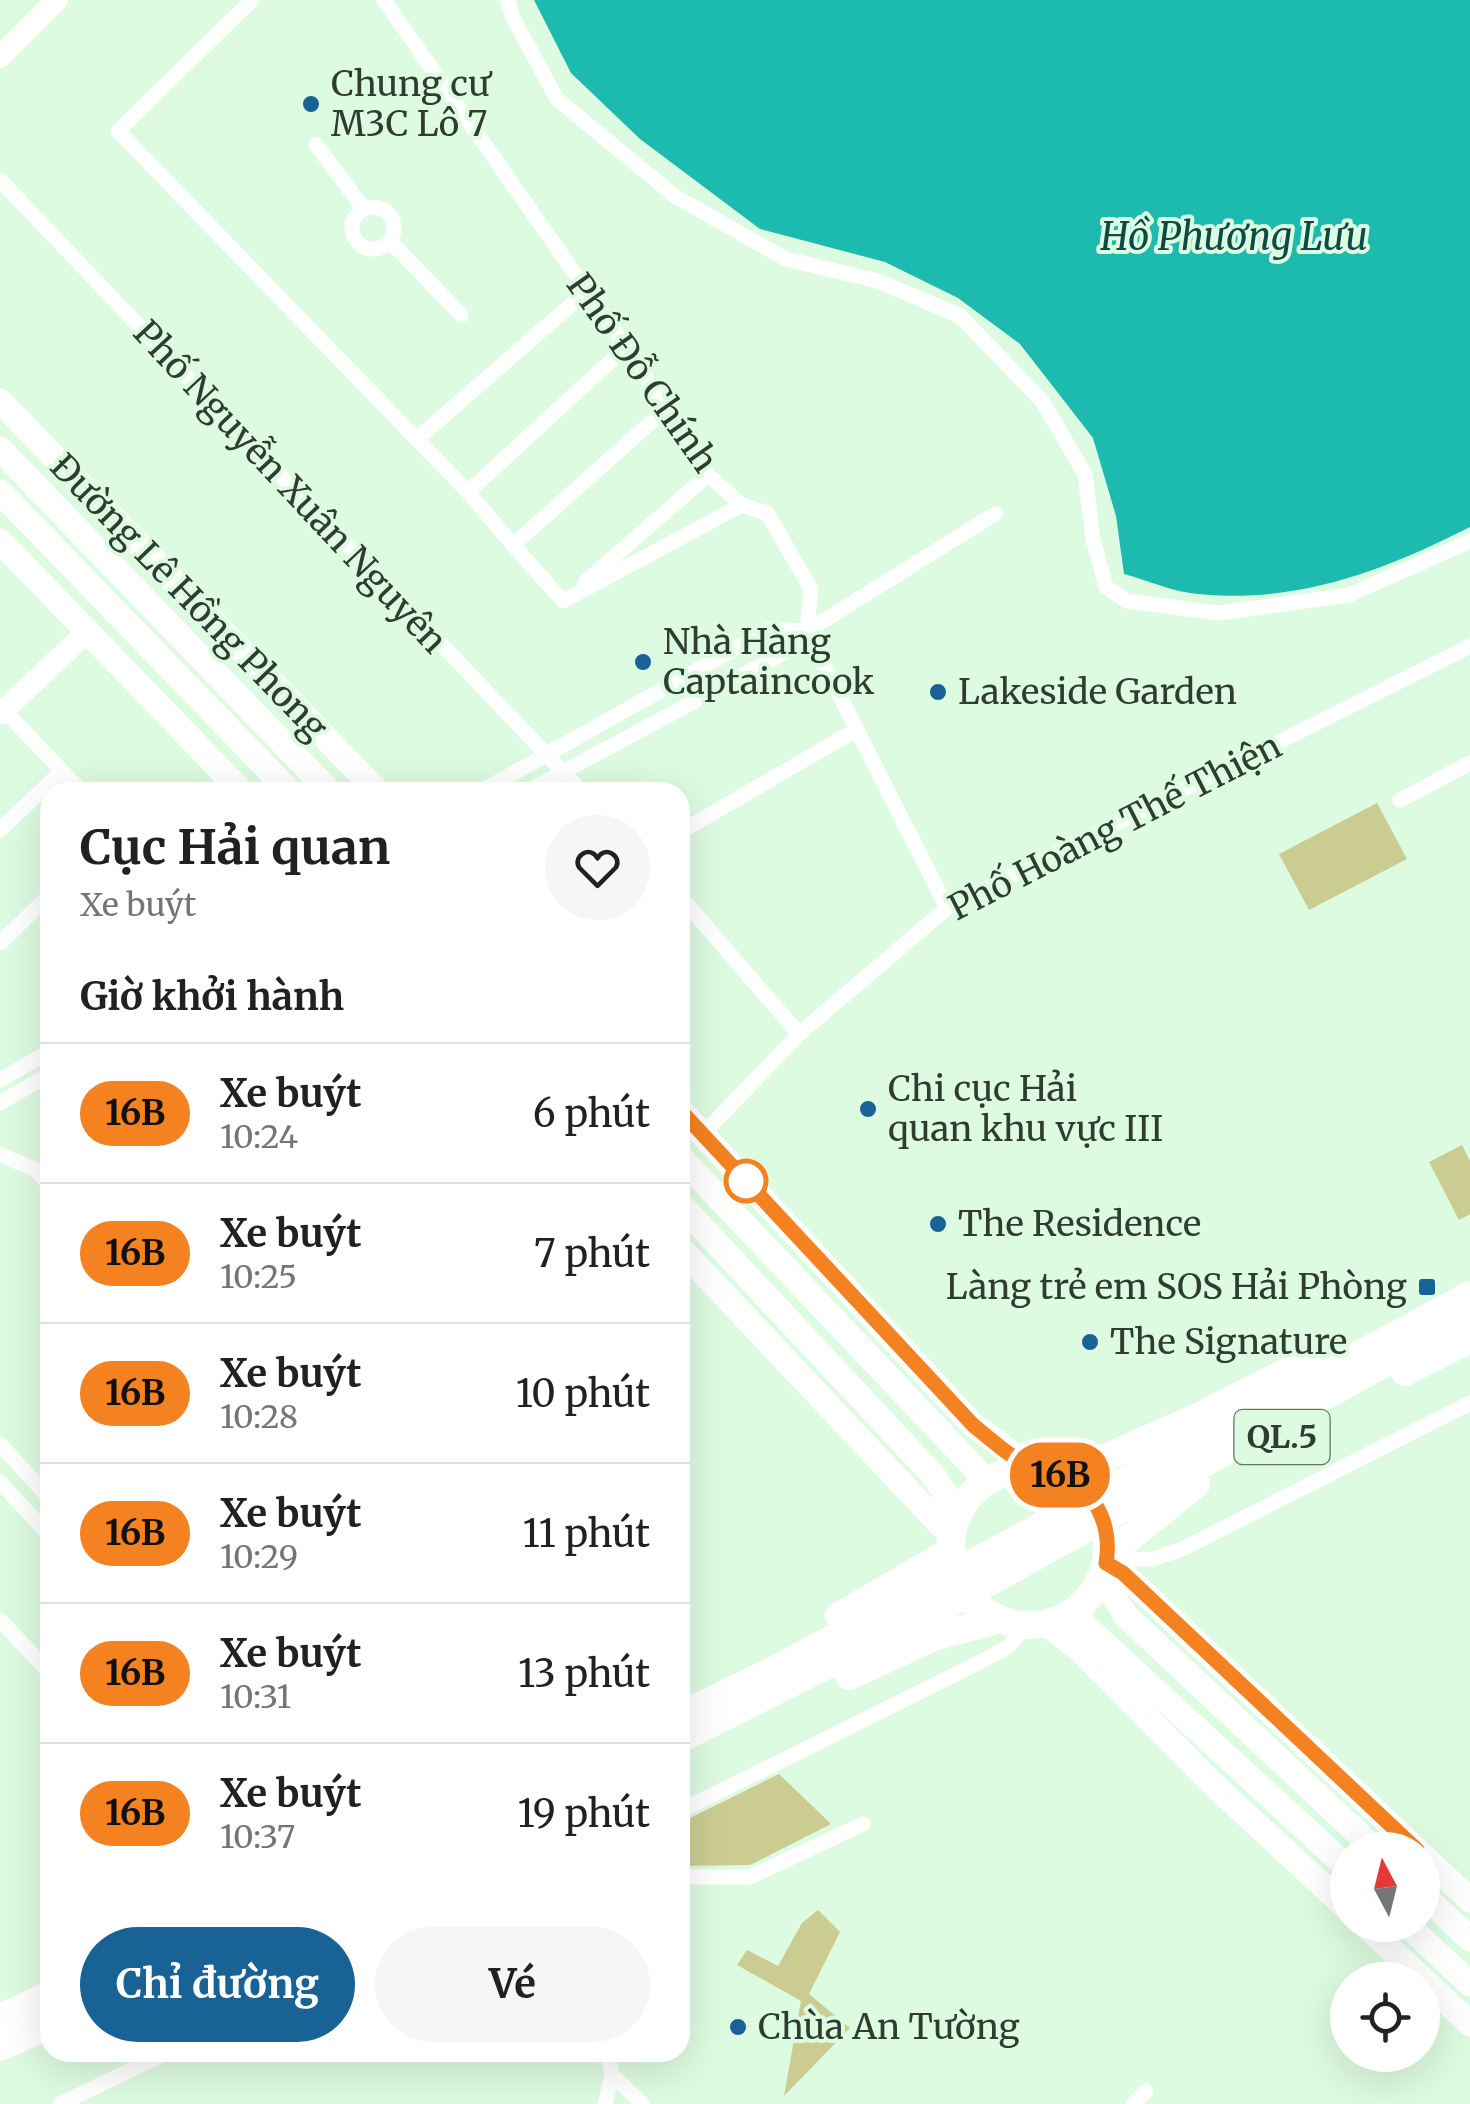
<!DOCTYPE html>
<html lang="vi">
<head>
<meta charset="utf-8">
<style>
	:root { --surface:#fff; --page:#f6f6f6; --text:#202124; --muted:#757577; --line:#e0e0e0; --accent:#186295 }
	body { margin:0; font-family:Merriweather,serif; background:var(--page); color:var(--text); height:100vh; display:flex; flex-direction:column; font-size:38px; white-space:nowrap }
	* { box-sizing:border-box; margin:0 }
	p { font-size:32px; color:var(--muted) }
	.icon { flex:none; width:55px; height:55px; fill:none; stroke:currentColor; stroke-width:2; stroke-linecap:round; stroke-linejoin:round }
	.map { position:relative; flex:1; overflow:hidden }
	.sheet { position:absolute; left:40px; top:782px; width:650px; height:1280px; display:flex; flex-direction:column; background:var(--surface); border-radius:30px; box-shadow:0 10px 40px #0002 }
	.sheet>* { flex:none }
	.badge { padding:0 20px; border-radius:32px; font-size:35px; line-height:65px }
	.needle { width:65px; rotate:353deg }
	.controls { position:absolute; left:1330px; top:1832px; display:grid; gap:20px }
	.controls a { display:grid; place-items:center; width:110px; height:110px; border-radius:50%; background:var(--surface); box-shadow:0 10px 40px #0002; font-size:50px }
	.map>.badge { position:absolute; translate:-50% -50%; box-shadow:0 0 0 5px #fff }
	h2 { padding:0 40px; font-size:38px; line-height:90px }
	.round { display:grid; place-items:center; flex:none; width:105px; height:105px; border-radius:52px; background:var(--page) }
	.overview { display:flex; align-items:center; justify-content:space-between; height:170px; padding:0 40px }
	h1 { font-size:48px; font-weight:700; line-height:75px }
	.button { display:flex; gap:20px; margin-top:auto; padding:20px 40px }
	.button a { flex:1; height:115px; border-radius:60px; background:var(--accent); color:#fff; font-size:40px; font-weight:700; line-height:115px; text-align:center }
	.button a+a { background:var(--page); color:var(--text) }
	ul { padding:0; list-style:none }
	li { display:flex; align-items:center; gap:30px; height:140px; padding:0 40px; border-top:2px solid var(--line) }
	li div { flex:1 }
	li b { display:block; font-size:38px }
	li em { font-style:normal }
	li .badge { min-width:110px; font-weight:700; text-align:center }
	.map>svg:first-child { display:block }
	.green { fill:#cacc92 }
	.water { fill:#1dbaaf }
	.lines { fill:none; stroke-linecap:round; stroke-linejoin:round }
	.street { stroke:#fff; stroke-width:15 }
	.secondary { stroke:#fff; stroke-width:22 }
	.primary { stroke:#fff; stroke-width:25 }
	.highway { stroke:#fff; stroke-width:28 }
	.line-casing { stroke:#fff; stroke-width:22 }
	.line { stroke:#f58220; stroke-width:15 }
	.poi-dot { fill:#186295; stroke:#ddfbe0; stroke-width:4 }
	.stop-dot { fill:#fff; stroke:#f58220; stroke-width:5 }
	.labels { text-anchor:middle; stroke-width:8; stroke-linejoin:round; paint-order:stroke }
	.shield { fill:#ddfbe0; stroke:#647566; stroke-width:2.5 }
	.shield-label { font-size:32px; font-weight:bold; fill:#303c32 }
	.poi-label { font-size:35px; fill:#303c32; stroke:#ddfbe0; text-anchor:start }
	.street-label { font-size:35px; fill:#303c32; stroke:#ddfbe0 }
	.water-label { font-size:38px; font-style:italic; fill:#0c4a45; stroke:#ddfbe0 }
</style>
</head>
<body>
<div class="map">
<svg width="1470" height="2104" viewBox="0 0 1470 2104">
	<rect width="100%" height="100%" fill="#ddfbe0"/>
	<g class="green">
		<path d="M1377 803 1407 859 1309 910 1279 854Z"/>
		<path d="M1462 1145 1470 1161V1214L1459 1220 1429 1162Z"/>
		<path d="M779 1774 831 1824 750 1865 680 1866V1823Z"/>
		<path d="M818 1910 840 1932 809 1994 850 2028 784 2096 801 2001 737 1965 747 1950 778 1966 802 1923Z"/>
	</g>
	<path class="water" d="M534 0H1470V527C1383 571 1297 604 1198 594 1173 592 1147 580 1124 574L1116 516 1093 438 1020 344 958 298 885 262 760 229 640 139 571 73Z"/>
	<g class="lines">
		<g class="street">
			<path d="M252 0 118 131 468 492"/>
			<path d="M384 0 626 347 708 475 742 505 767 513 811 589 807 631 947 908"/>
			<path d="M508 0 513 18 557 99 676 197 786 259 878 281 960 316 1042 401 1085 474 1093 539 1106 587 1127 601 1219 613 1349 595 1470 541"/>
			<path d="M316 145 364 209"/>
			<path d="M0 180 582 792"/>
			<circle cx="373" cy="228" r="21"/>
			<path d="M390 241 461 315"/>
			<path d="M417 439 587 291"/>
			<path d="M513 545 468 492 626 347"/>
			<path d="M585 582 708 475"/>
			<path d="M563 601 513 545 666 409"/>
			<path d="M563 601 742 505"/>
			<path d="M0 706 82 792"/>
			<path d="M480 792 770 629 807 631"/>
			<path d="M526 792 784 653 807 631 995 514"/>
			<path d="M1400 800 1470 763"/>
			<path d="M0 830 62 771"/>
			<path d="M680 832 854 731"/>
			<path d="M680 896 799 1034"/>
			<path d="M0 943 50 895"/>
			<path d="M0 1080 50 1051"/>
			<path d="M0 1103 50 1074"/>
			<path d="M703 1134 799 1034 947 908 1470 646"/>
			<path d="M0 1155 35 1169 50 1185"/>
			<path d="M0 1444 50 1499"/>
			<path d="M0 1482 50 1536"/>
			<path d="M1111 1560 1153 1559 1182 1549 1470 1403"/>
			<path d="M0 1620 50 1673"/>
			<path d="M680 1811 976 1664 1008 1647 1027 1625"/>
			<path d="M680 1877H750L863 1824"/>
			<path d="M612 2075 643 2104"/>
			<path d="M60 2104 168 2052"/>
			<path d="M605 2104 612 2075 608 2052"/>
			<path d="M1133 2104 1146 2091"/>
		</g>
		<g class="secondary">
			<path d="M0 57 57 0"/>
			<path d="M0 714 87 632"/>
		</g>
		<g class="primary">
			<path d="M0 401 378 792"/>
			<path d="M0 449 330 792"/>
			<path d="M0 492 290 792"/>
			<path d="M0 541 242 792"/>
			<path d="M680 1110 973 1425 1033 1468"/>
			<path d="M680 1157 987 1481"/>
			<path d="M680 1204 933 1475 958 1513"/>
			<path d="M680 1248 951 1536"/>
			<path d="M1106 1563 1123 1573 1417 1850"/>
			<path d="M1104 1571 1112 1594 1127 1617 1376 1850"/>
			<path d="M1071 1613 1348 1868"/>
			<path d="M1045 1623 1080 1650 1215 1786 1348 1909"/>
			<path d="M1422 1855 1470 1900"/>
			<path d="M1422 1894 1470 1939"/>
			<path d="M1365 1925 1470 2024"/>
			<path d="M1407 1925 1470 1984"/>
		</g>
		<g class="highway">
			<path d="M1405 1372 1470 1339"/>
			<circle cx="1029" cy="1547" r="78"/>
			<path d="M1064 1476 1200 1416 1321 1354"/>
			<path d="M1107 1556 1196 1484"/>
			<path d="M839 1616 951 1551"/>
			<path d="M849 1676 934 1637 1000 1619"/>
			<path d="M680 1716 778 1668 1470 1295"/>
			<path d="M680 1739 951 1603 1470 1316"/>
			<path d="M0 2018 50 1995"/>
			<path d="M0 2047 50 2025"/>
		</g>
	</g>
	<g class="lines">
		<g class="line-casing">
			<path id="line" d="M680 1110 973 1425C991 1440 1008 1455 1029 1466 1041 1472 1055 1471 1066 1477 1098 1494 1112 1529 1106 1563L1123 1573 1417 1850"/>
		</g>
		<use href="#line" class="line"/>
	</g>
	<g class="poi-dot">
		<circle cx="311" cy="104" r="10"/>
		<circle cx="643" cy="662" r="10"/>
		<circle cx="938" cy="692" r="10"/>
		<circle cx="868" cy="1109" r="10"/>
		<circle cx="938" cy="1224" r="10"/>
		<rect x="1417" y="1277" width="20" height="20" rx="5"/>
		<circle cx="1090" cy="1342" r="10"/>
		<circle cx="738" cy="2027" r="10"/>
	</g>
	<circle class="stop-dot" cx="746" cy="1181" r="20"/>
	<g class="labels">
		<rect class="shield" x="1234.5" y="1410" width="95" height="54" rx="8"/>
		<g class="shield-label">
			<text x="1282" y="1448">QL.5</text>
		</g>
		<g class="poi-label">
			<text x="331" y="96">Chung cư<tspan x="331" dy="40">M3C Lô 7</tspan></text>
			<text x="663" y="654">Nhà Hàng<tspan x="663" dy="40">Captaincook</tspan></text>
			<text x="958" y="704">Lakeside Garden</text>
			<text x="888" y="1101">Chi cục Hải<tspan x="888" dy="40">quan khu vực III</tspan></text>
			<text x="958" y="1236">The Residence</text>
			<text x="1407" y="1299" text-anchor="end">Làng trẻ em SOS Hải Phòng</text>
			<text x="1110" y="1354">The Signature</text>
			<text x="758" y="2039">Chùa An Tường</text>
		</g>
		<g class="street-label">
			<text transform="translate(642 373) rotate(55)" y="12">Phố Đỗ Chính</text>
			<text transform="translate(290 487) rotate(47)" y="12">Phố Nguyễn Xuân Nguyên</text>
			<text transform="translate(189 597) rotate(46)" y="12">Đường Lê Hồng Phong</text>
			<text transform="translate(1115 827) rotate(-27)" y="12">Phố Hoàng Thế Thiện</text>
		</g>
		<g class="water-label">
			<text x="1234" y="250">Hồ Phương Lưu</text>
		</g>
	</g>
</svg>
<div class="controls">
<a><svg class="needle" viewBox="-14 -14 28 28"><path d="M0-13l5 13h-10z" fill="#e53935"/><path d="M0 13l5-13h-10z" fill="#757577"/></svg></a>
<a><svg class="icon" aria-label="locate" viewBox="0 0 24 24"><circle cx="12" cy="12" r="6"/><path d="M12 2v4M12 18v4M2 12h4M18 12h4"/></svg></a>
</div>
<b class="badge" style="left:1060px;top:1475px;background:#f58220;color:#111">16B</b>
<section class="sheet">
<div class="overview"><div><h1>Cục Hải quan</h1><p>Xe buýt</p></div><a class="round"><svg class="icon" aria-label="heart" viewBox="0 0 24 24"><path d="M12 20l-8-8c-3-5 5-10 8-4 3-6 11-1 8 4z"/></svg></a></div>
<h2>Giờ khởi hành</h2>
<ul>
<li><span class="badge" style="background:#f58220;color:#111">16B</span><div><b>Xe buýt</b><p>10:24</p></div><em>6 phút</em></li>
<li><span class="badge" style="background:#f58220;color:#111">16B</span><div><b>Xe buýt</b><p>10:25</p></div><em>7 phút</em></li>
<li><span class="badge" style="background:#f58220;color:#111">16B</span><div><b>Xe buýt</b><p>10:28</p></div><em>10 phút</em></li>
<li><span class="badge" style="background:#f58220;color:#111">16B</span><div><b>Xe buýt</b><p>10:29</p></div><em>11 phút</em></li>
<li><span class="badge" style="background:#f58220;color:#111">16B</span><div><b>Xe buýt</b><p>10:31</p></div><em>13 phút</em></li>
<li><span class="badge" style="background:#f58220;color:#111">16B</span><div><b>Xe buýt</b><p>10:37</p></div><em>19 phút</em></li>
</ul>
<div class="button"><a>Chỉ đường</a><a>Vé</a></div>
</section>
</div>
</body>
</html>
